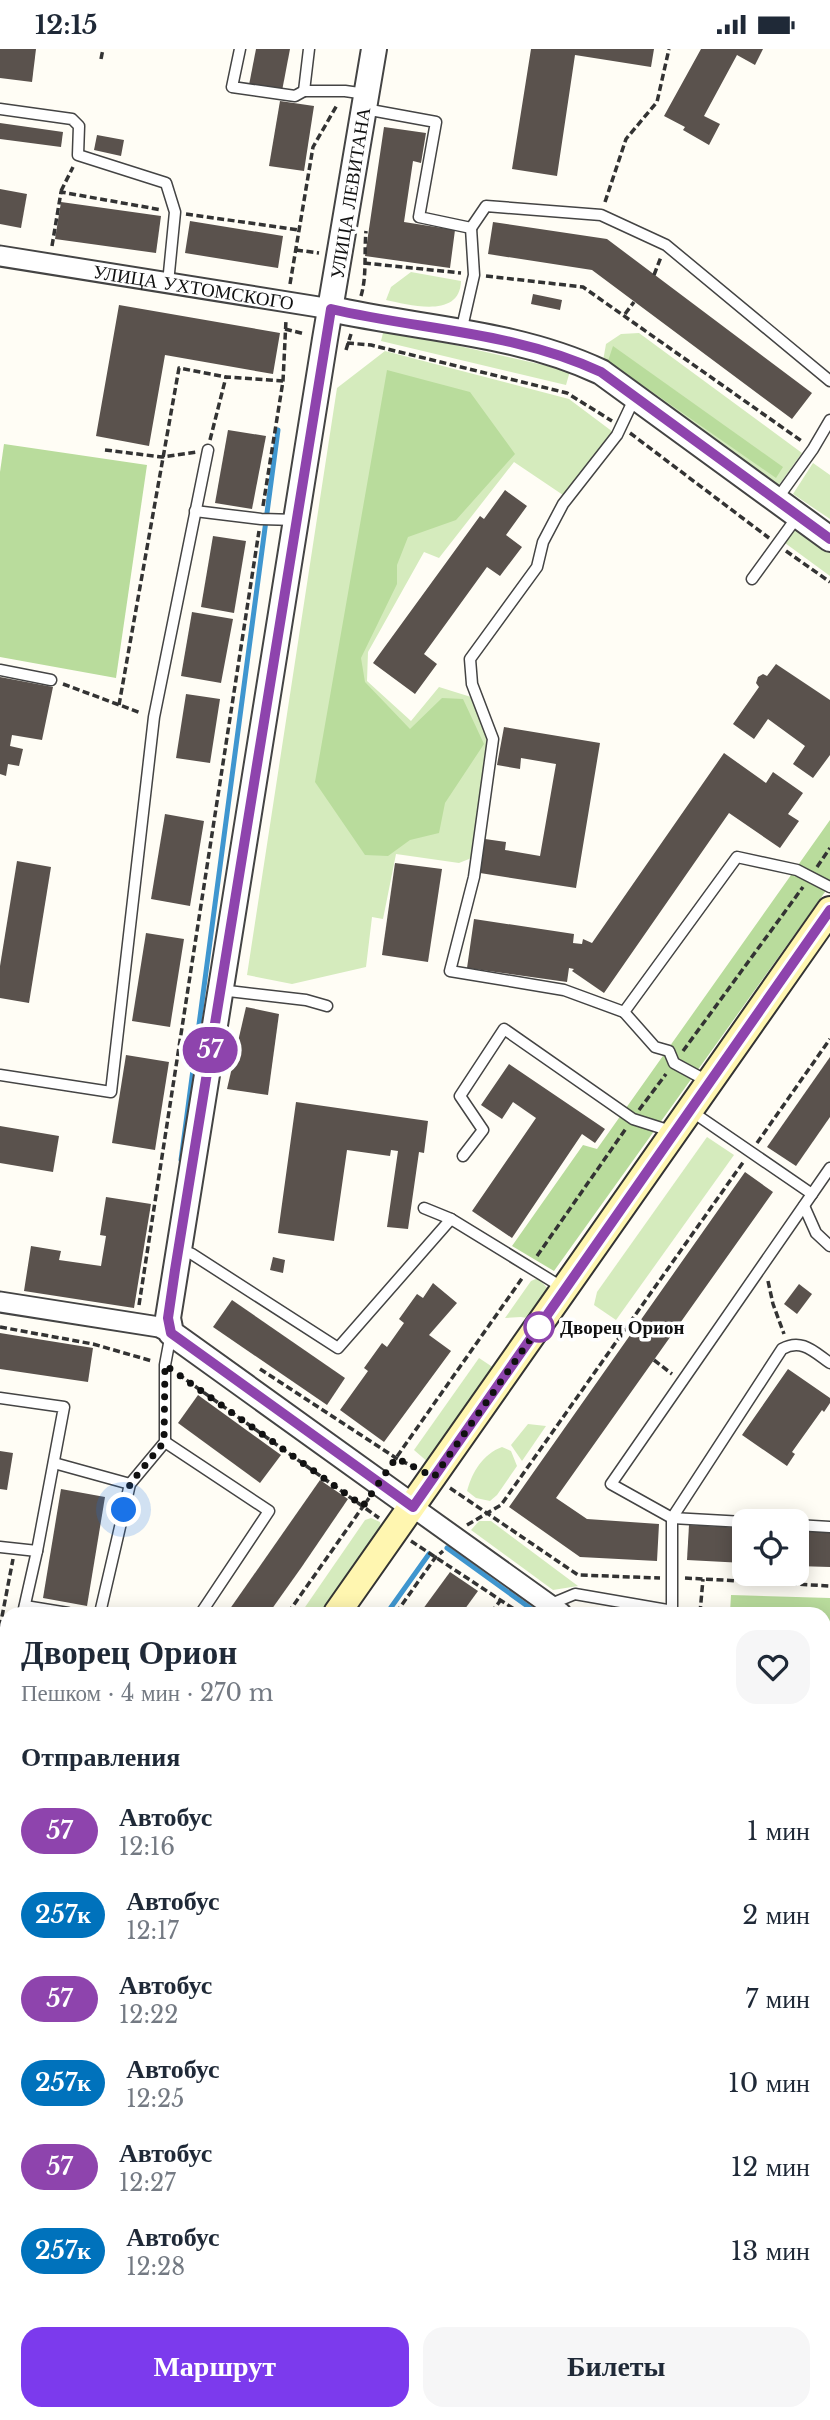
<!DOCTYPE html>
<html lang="ru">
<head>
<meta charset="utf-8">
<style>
	:root { --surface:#fff; --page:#f6f6f7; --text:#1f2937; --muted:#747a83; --accent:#7c3aed }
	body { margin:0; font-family:"Libre Baskerville",serif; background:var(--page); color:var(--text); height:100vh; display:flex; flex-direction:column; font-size:26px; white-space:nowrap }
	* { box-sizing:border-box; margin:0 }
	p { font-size:23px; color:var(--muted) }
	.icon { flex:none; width:38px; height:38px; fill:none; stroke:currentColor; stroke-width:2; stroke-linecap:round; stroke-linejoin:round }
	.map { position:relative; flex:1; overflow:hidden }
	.side { position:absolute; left:0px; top:1558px; width:831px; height:814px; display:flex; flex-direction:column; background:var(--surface); border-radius:21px 21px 0 0; box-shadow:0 4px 18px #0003 }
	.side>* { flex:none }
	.badge { padding:0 14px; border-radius:23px; font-size:24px; line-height:46px }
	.buttons { position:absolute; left:732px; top:1460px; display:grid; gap:14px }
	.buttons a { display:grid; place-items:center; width:77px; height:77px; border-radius:14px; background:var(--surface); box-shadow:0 4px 18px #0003; font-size:35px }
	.you { position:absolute; width:35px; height:35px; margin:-18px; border:5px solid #fff; border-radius:50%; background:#1a73e8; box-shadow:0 0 0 10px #1a73e833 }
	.map>.badge { position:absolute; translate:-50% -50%; box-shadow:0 0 0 4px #fff }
	h2 { padding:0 21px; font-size:26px; line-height:63px }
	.round { display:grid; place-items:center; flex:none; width:74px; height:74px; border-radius:21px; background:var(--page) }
	.head { display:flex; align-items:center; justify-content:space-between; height:119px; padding:0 21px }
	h1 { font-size:33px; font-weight:700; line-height:52px }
	.button { display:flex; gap:14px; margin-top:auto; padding:14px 21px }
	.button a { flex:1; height:80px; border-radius:21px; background:var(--accent); color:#fff; font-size:28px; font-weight:700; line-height:80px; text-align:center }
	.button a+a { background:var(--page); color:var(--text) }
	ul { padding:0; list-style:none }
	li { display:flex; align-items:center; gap:21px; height:84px; padding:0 21px }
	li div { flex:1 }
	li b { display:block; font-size:26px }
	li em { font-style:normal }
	li .badge { min-width:77px; font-weight:700; text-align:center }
	.status { display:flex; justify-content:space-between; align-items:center; height:49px; padding:0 35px; background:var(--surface); direction:ltr }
	.status svg { height:19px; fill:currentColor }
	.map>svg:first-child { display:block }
	.green { fill:#d5ebbd }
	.forest { fill:#b9dc9c }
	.pitch { fill:#e6f2cf }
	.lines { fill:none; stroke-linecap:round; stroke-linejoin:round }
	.stream { stroke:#3f96cf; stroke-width:5 }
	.building { fill:#5a524d }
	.service-casing { stroke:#444; stroke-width:13 }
	.minor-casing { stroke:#444; stroke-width:23 }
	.tertiary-casing { stroke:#444; stroke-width:28 }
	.secondary-casing { stroke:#333; stroke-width:30 }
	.path { stroke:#333; stroke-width:3.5; stroke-dasharray:7 3.5; stroke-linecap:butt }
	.service { stroke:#fff; stroke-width:10 }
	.minor { stroke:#fff; stroke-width:19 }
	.tertiary { stroke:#fff; stroke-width:24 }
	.secondary { stroke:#fff6b0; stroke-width:26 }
	.line-casing { stroke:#fff; stroke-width:16 }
	.line { stroke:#8e44ad; stroke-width:10 }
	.walk { stroke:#111; stroke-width:7; stroke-dasharray:0 12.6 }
	.stop-dot { fill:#fff; stroke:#8e44ad; stroke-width:3.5 }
	.labels { text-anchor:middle; stroke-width:7; stroke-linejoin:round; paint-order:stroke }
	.street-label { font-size:19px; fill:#111; stroke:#fff }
	.stop-label { font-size:19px; font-weight:bold; fill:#111; stroke:#fff; text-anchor:start }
</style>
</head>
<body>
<div class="status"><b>12:15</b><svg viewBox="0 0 49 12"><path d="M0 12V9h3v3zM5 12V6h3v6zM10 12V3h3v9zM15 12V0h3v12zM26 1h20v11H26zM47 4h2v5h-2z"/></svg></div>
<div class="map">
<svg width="830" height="2371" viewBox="0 0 830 2371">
	<rect width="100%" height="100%" fill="#fffdf5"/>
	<g class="green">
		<path d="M411 223 461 232C460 270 410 256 386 251L391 238Z"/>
		<path d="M384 280 570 322 566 336 381 292Z"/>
		<path d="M639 284 802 404 779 436 603 312 606 295 621 285Z"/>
		<path d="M385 302 569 350 613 383 563 446 514 413 439 509 424 503 368 603 367 632 411 672 439 638 471 648 495 700 479 806 459 814 396 805 383 870 372 868 366 918 292 935 247 926 337 339Z"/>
		<path d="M813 414 830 426V470L793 445Z"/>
		<path d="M798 475 830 498V527L785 494Z"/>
		<path d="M707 1088 734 1106 616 1271 594 1256 597 1243Z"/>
		<path d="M538 1229 549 1241 532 1270 521 1268 505 1269 531 1232Z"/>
		<path d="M479 1309 494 1319 429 1414 414 1401Z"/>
		<path d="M528 1375 546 1377 522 1412 511 1396Z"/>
		<path d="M502 1398 511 1402 517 1417 497 1446 490 1452 476 1449 467 1442C472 1423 483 1405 502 1398Z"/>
		<path d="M371 1469 380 1473 382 1485 323 1564H301L365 1471Z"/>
		<path d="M479 1472H491L578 1537 553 1541 471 1481Z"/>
		<rect x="824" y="1814" width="6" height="100"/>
	</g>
	<g class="forest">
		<path d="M613 297 783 418 776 429 608 312Z"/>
		<path d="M387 321 470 343 515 405 456 471 408 488 397 516V535L361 609 365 633 410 680 442 649 463 650 484 695 445 754 439 784 410 791 388 807 365 806 315 733Z"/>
		<path d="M4 395 147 416 116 629 0 608V423Z"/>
		<path d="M830 771V836L554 1222 512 1197 583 1096 597 1100Z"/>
		<path d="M731 1546 830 1549V1573L824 1572V1564H730Z"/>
		<path d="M458 2364H559V2371H465Z"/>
	</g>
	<rect class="pitch" x="824" y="2047" width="6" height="110"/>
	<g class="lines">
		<g class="stream">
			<path d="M181 1111 278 381"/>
			<path d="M447 1499 537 1564"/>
			<path d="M387 1564 429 1505"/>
			<path d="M824 1920H830"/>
			<path d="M824 1944H830"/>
			<path d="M0 2109 7 2099"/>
			<path d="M657 2371 658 2364"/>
		</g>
	</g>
	<g class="building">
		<path d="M0 0H36L32 33 0 29Z"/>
		<path d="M256 0H290L282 42 249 36Z"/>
		<path d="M531 0H654L651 18 575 6 557 127 512 120Z"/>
		<path d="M701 0H763L755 16 737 6 704 67 720 75 709 96 683 81 685 78 664 67Z"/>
		<path d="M280 52 314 57 304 122 269 117Z"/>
		<path d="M0 74 63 83 61 98 0 90Z"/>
		<path d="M384 78 426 84 421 114 413 112 404 173 455 181 450 219 365 207Z"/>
		<path d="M97 86 124 91 121 107 94 101Z"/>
		<path d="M0 140 27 145 21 179 0 175Z"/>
		<path d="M61 153 161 167 156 204 55 190Z"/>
		<path d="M190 172 283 187 278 219 185 204Z"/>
		<path d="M493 173 607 190 812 344 792 370 592 221 488 205Z"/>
		<path d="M533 245 562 251 560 261 531 255Z"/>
		<path d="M119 256 280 284 273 325 165 306 149 397 96 387Z"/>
		<path d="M228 381 266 387 252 460 215 454Z"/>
		<path d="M505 441 527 457 506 486 522 498 500 527 487 518 424 605 437 615 415 645 373 614 480 467 484 470Z"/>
		<path d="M213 487 246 492 234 564 201 558Z"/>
		<path d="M192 563 233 570 221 634 181 627Z"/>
		<path d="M776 615 830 651V706L813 729 793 715 805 697 768 670 754 690 733 675 759 638 756 634 758 628 763 625 767 627Z"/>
		<path d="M0 628 53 638 42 691 12 686 10 697 23 700 19 717 8 715 6 727 0 725Z"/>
		<path d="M186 645 220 650 210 714 176 709Z"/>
		<path d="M504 678 600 694 576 839 480 824 485 790 506 793 505 801 540 807 556 715 521 709 520 720 497 716Z"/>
		<path d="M724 704 766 734 773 723 803 744 788 765 799 772 780 799 729 764 604 944 572 922 574 920 569 919 567 933 467 919 474 870 574 885 573 894 582 895 583 890 592 894Z"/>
		<path d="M165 765 204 772 190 857 151 850Z"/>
		<path d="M17 812 51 818 29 954 0 949V917Z"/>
		<path d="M395 814 442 820 428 913 382 906Z"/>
		<path d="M146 884 184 890 170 978 132 972Z"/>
		<path d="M246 958 279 965 268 1046 227 1040Z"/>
		<path d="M126 1006 169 1013 155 1101 112 1094Z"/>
		<path d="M830 1008V1068L796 1117 767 1098Z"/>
		<path d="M509 1015 605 1080 595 1094 582 1085 512 1189 472 1162 536 1069 513 1053 502 1070 481 1056Z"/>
		<path d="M296 1053 428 1072 424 1104 419 1103 408 1180 387 1178 398 1102 391 1101 390 1107 347 1101 334 1192 278 1184Z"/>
		<path d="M0 1077 59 1087 53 1123 0 1114Z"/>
		<path d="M745 1123 773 1143 556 1449 587 1470 659 1475 657 1512 580 1508 509 1458Z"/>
		<path d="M106 1148 151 1155 134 1259 24 1242 31 1197 61 1202 59 1211 101 1217 106 1187 100 1186Z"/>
		<path d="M273 1208 285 1211 283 1224 270 1221Z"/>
		<path d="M433 1234 457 1254 429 1286 451 1302 384 1393 340 1361 368 1322 364 1319 382 1294 387 1298 404 1274 399 1270 417 1245 423 1249Z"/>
		<path d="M799 1235 812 1245 797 1265 784 1255Z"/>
		<path d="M232 1251 345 1329 327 1356 213 1278Z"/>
		<path d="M0 1284 93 1299 88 1333 0 1320Z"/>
		<path d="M788 1320 830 1349V1354L824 1363 822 1361 792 1403 795 1405 787 1417 742 1386Z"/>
		<path d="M198 1346 281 1406 260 1434 178 1374Z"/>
		<path d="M0 1402 13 1404 7 1441 0 1440Z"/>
		<path d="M320 1431 348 1450 301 1519 269 1564H227Z"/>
		<path d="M61 1440 105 1448 87 1557 43 1549Z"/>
		<path d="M689 1476 744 1479V1514L687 1511Z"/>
		<path d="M796 1481 830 1483V1518L796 1517Z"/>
		<path d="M450 1523 478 1542 462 1564H420Z"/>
		<path d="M7 1717V1761L0 1770V1727Z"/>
		<rect x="824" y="1732" width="6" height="63"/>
		<rect x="824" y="1976" width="6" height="34"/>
		<path d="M7 2144V2203L0 2213V2154Z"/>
		<rect x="824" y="2202" width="6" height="34"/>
		<path d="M824 2306H830V2371H805L806 2364H824Z"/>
		<path d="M310 2364H366L376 2371H319Z"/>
		<rect x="585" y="2364" width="31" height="7"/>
		<rect x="704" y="2364" width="30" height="7"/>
	</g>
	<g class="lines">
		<g class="service-casing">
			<g id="service">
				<path d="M240 0 232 38 295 47 304 42"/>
				<path d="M309 0 304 42H345L366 45"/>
				<path d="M0 60 72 70 79 77 78 106 166 134 175 163 168 234"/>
				<path d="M365 60 436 73 419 168 471 179 474 226 461 283"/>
				<path d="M471 179 486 157 601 166 666 196 830 332"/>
				<path d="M777 450 813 400 830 371"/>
				<path d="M195 462 261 470 296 471"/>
				<path d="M752 530 797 468"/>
				<path d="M0 621 51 631"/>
				<path d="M220 941 306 951 327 957"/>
				<path d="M624 963 564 941 450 922 474 828 493 690 472 635 470 610 537 518 543 493 563 455 617 386 635 348"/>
				<path d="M0 1026 111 1043 154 668 208 401"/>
				<path d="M709 1033 674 1014 669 1002 655 998 624 963 737 808 797 821 830 838"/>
				<path d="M691 1062 812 1145"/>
				<path d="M463 1107 483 1081 460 1047 504 980 633 1070 674 1083"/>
				<path d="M804 1157 816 1184 830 1197"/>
				<path d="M424 1159 451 1170 565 1240"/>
				<path d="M179 1200 192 1205 338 1299 451 1170"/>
				<path d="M0 1349 64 1358 37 1502"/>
				<path d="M165 1393 269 1462 201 1564"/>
				<path d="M54 1414 130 1435"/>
				<path d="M744 1473 672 1469 611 1435 830 1119"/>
				<path d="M796 1476 830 1478"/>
				<path d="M0 1498 37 1502 23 1564"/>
				<path d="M551 1555 575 1545 673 1562"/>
				<path d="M25 1557 68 1564"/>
				<path d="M100 1564 130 1435 165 1393V1316L171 1284"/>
				<path d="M672 1564V1469L782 1300C802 1289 814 1303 830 1314"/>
				<path d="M0 1672 7 1644"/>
				<path d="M824 1806H830"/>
				<path d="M824 1929 830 1930"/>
				<path d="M824 2037H830"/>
				<path d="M824 2179H830"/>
				<path d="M284 2364 291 2371"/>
				<path d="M438 2364 444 2371"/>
				<path d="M167 2371 171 2364"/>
				<path d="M572 2371V2364"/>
			</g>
		</g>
		<g class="minor-casing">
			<g id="minor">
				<path id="s1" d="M0 207 331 260"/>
				<path d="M0 1253 159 1278 171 1284"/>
				<path d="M413 1458 561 1564"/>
				<path d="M824 1615H830"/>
				<path d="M642 2371 643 2364"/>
			</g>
		</g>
		<g class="tertiary-casing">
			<g id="tertiary">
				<path d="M374 0 325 290 168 1269 171 1284 413 1458"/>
				<path d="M331 260C421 280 516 283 601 323L830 490"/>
			</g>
		</g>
		<g class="secondary-casing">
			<g id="secondary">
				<path d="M337 1564 830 861"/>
				<path d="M0 2037 7 2027"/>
			</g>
		</g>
		<g class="path">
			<path d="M101 10 103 0"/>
			<path d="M61 142 73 118"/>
			<path d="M605 153 626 90 657 53 669 0"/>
			<path d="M186 165 299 181"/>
			<path d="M52 197 61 143 162 161"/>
			<path d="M296 201 319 204"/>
			<path d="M364 214 461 224"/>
			<path d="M654 226 661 208"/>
			<path d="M486 227 583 238 803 393"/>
			<path d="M290 235 313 98 337 56"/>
			<path d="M361 247C367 227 364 204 366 182"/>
			<path d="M625 265 634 253"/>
			<path d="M285 280 305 285"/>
			<path d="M347 294 371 296 567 344 612 372"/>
			<path d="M346 301 351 285"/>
			<path d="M630 384 769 489"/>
			<path d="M210 391 226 328 283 332"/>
			<path d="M105 401 162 408 197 403"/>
			<path d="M263 457 283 332 286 271"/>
			<path d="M786 502 830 533"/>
			<path d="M63 635 141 664"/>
			<path d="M119 656 179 319 226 328"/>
			<path d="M817 818 830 799"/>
			<path d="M683 1002 803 838"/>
			<path d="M639 1061 666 1025"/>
			<path d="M757 1094 830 990"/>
			<path d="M537 1207 627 1078"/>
			<path d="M768 1232 773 1255 784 1285"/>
			<path d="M139 1256 259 482"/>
			<path d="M0 1278 93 1295 152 1312"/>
			<path d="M654 1311 672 1325"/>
			<path d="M260 1320 396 1409 416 1419"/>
			<path d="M178 1325 379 1469"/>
			<path d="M391 1416 523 1228"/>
			<path d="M450 1439 578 1526 660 1529"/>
			<path d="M467 1476 501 1456 744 1112"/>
			<path d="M411 1492 520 1564"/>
			<path d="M685 1529 830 1537"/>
			<path d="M288 1564 369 1449"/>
			<path d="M396 1564 435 1509 443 1502"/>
			<path d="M491 1564 500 1552"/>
			<path d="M700 1564 703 1530"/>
			<path d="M0 1578 13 1510"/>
			<path d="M824 1648H830"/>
			<path d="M824 1719H830"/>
			<path d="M0 1812 7 1802"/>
			<path d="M0 1813 7 1818"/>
			<path d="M0 1892 7 1882"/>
			<path d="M0 1924 7 1915"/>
			<path d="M0 1931 7 1937"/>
			<path d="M824 1955H830"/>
			<path d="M0 1971 7 1961"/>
			<path d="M0 2120 7 2111"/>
			<path d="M824 2296H830"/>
			<path d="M671 2371V2364"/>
			<path d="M693 2371V2364"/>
		</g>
		<use href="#service" class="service"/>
		<use href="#minor" class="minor"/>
		<use href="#tertiary" class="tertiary"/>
		<use href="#secondary" class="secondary"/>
	</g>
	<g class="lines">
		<g class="line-casing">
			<path id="line" d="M830 490 601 323C516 283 421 281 331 260L175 1221 168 1269 171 1284 413 1458 830 861"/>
		</g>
		<use href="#line" class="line"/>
		<path class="walk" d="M124 1461 130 1435 164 1393 165 1316 363 1457 396 1409 434 1428 539 1278"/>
	</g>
	<circle class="stop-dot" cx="539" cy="1278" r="14"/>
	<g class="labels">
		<g class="street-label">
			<text transform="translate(350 144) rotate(-81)" y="7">УЛИЦА ЛЕВИТАНА</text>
			<text dy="7" stroke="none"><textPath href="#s1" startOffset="196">УЛИЦА УХТОМСКОГО</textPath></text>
		</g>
		<g class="stop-label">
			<text x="560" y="1285">Дворец Орион</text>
		</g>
	</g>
</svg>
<div class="buttons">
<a><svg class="icon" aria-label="locate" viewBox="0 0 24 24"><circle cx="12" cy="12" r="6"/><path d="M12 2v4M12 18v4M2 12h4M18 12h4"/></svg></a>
</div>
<div class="you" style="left:124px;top:1461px"></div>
<b class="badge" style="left:210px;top:1001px;background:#8e44ad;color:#fff">57</b>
<section class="side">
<div class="head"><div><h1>Дворец Орион</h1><p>Пешком · 4 мин · 270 m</p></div><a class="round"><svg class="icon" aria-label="heart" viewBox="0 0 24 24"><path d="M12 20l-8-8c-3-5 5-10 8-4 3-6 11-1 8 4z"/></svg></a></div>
<h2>Отправления</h2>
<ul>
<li><span class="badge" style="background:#8e44ad;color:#fff">57</span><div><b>Автобус</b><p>12:16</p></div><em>1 мин</em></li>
<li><span class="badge" style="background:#0072bc;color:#fff">257к</span><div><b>Автобус</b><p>12:17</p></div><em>2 мин</em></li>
<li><span class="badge" style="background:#8e44ad;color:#fff">57</span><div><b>Автобус</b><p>12:22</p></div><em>7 мин</em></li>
<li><span class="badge" style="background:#0072bc;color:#fff">257к</span><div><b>Автобус</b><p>12:25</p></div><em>10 мин</em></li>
<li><span class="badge" style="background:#8e44ad;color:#fff">57</span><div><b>Автобус</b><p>12:27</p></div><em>12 мин</em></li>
<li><span class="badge" style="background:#0072bc;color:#fff">257к</span><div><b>Автобус</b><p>12:28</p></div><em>13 мин</em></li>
</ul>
<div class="button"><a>Маршрут</a><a>Билеты</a></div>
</section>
</div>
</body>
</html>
